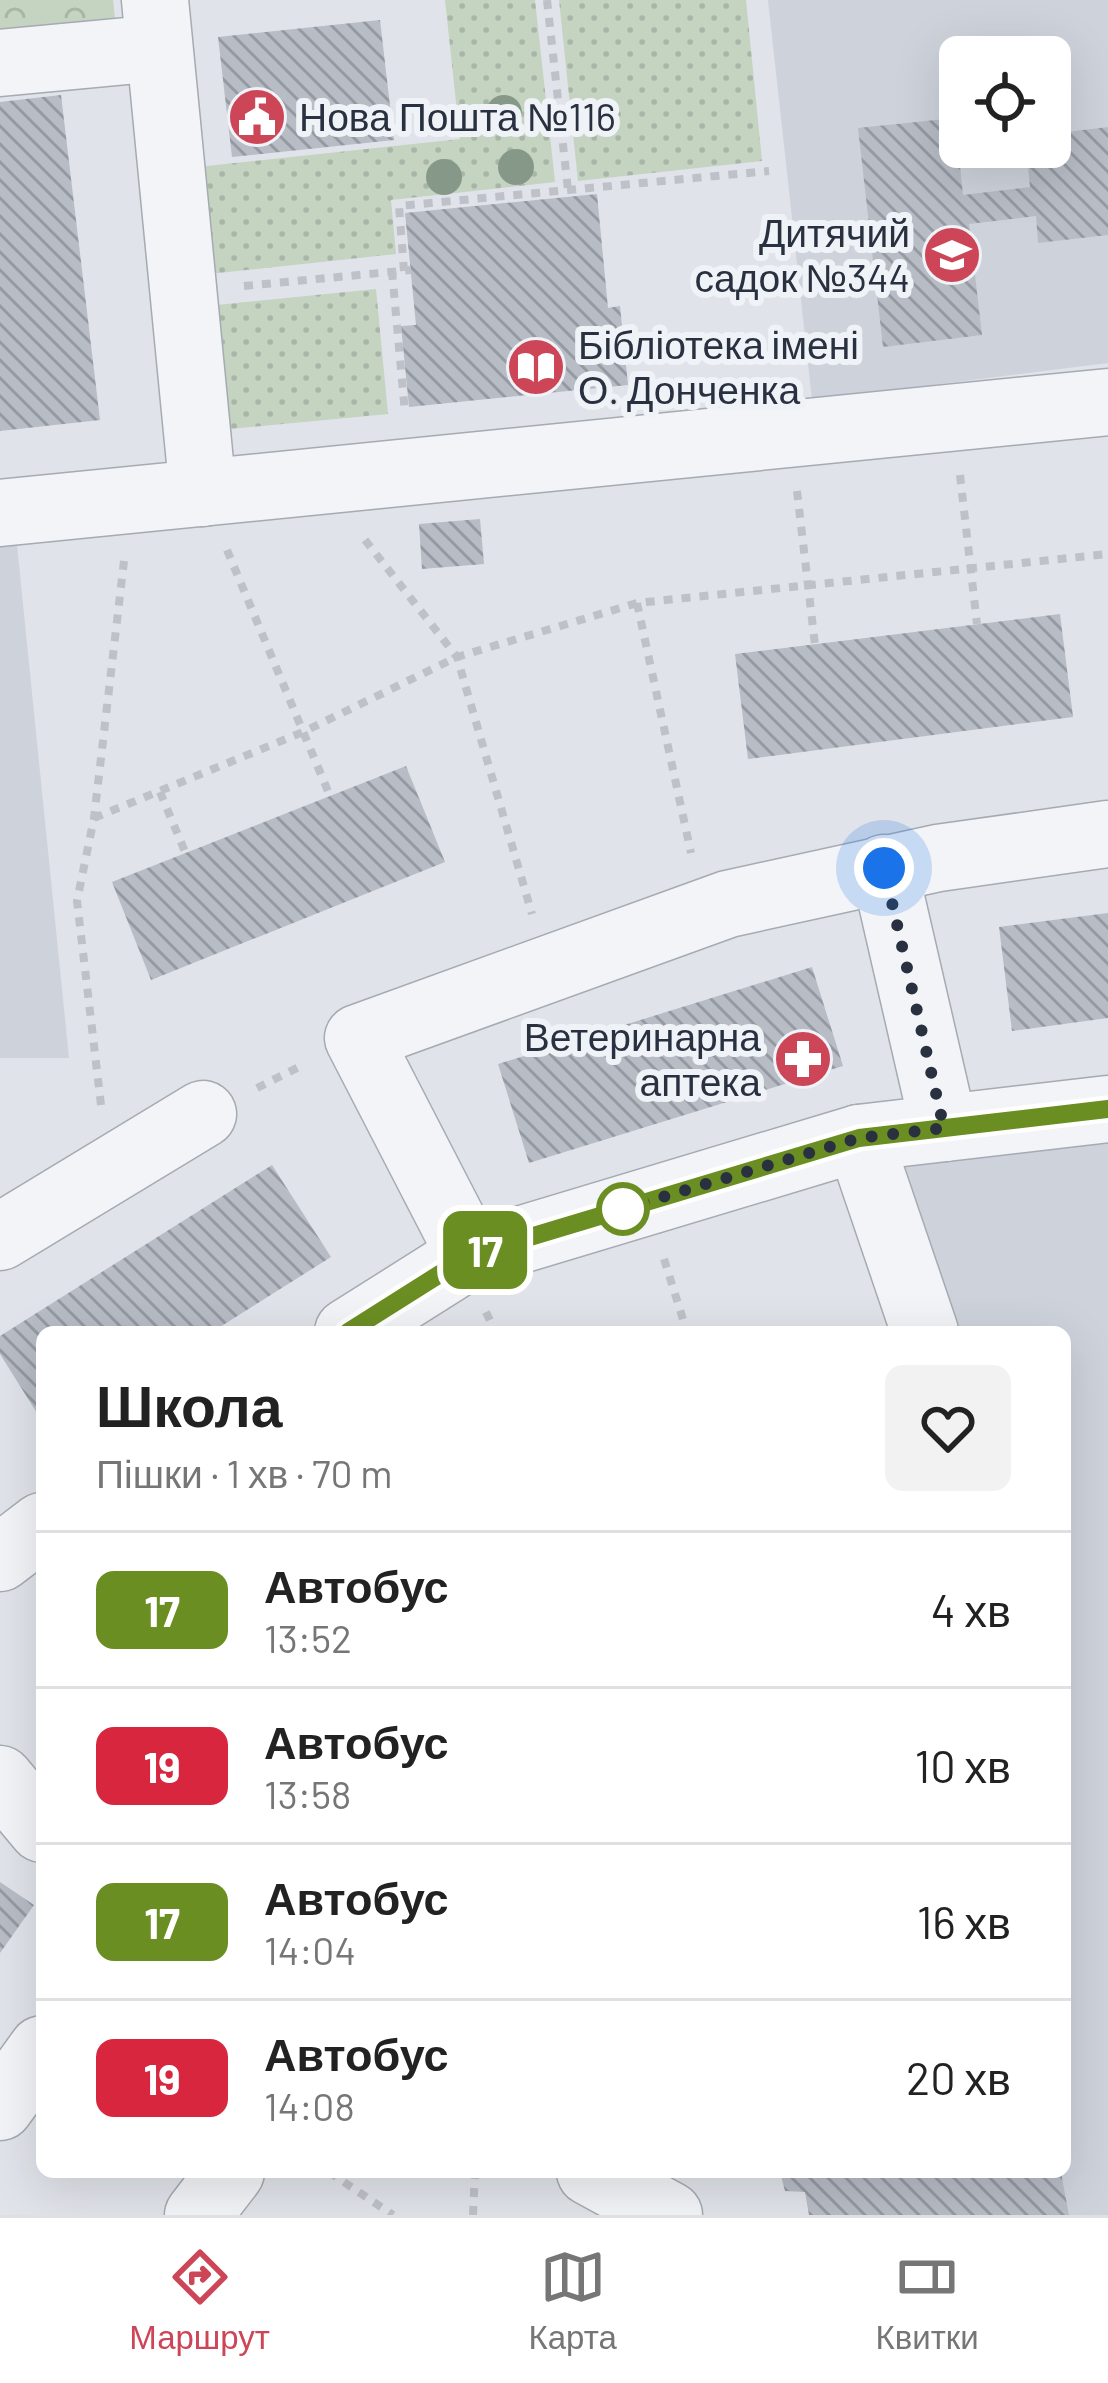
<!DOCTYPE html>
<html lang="uk">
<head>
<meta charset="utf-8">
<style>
	:root { --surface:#fff; --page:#f2f2f2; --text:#222; --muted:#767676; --line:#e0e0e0; --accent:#cc4657 }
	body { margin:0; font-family:Barlow,sans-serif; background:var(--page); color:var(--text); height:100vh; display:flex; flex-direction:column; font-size:45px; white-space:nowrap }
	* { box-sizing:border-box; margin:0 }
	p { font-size:39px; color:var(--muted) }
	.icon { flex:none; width:66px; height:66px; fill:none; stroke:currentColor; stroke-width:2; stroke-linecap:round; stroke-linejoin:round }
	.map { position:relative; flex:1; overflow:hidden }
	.panel { position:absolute; left:36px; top:1326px; width:1035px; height:852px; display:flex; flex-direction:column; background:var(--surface); border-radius:18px; box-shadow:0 12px 48px #0002 }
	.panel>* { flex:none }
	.badge { padding:0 24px; border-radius:18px; font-size:42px; line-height:78px }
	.tools { position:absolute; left:939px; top:36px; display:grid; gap:24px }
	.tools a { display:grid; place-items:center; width:132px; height:132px; border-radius:18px; background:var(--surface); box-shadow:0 12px 48px #0002; font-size:60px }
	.you { position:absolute; width:60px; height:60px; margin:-30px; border:9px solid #fff; border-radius:50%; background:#1a73e8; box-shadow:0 0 0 18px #1a73e833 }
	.map>.badge { position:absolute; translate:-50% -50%; box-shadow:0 0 0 6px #fff }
	.round { display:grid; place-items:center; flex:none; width:126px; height:126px; border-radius:18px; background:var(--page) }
	.head { display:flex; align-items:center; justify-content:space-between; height:204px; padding:0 60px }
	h1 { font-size:57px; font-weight:700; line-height:90px }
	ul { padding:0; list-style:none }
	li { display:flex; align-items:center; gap:36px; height:156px; padding:0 60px; border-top:3px solid var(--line) }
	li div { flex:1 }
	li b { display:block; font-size:45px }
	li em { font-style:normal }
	li .badge { min-width:132px; font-weight:700; text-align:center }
	.dock { display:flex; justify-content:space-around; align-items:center; height:168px; border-top:3px solid var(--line); background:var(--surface); font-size:33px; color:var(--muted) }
	.dock a { display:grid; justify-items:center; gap:6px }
	.dock .on { color:var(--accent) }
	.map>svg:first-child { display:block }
	.built { fill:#ced2db; fill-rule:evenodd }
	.grass { fill:url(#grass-dots) }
	.forest { fill:url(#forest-crowns) }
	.building { fill:url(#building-back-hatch) }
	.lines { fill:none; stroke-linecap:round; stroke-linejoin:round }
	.minor-casing { stroke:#a5aab3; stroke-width:69 }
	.path { stroke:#bec1c7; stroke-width:8; stroke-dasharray:9 9; stroke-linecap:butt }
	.minor { stroke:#f3f4f7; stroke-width:66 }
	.tree { fill:#869887 }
	.line-casing { stroke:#fff; stroke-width:27 }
	.line { stroke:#6b8e23; stroke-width:18 }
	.walk { stroke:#293140; stroke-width:12; stroke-dasharray:0 21.6 }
	.stop-dot { fill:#fff; stroke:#6b8e23; stroke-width:6 }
	.labels { text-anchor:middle; stroke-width:12; stroke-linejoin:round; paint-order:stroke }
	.poi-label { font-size:39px; fill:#293140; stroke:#eff2f6; text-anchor:start }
</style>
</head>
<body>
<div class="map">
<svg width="1108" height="2215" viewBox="0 0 1108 2215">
	<defs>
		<pattern id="grass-dots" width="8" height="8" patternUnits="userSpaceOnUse" patternTransform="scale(3)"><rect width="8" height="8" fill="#c5d3c1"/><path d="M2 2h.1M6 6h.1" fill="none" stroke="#a9b6a7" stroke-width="1.8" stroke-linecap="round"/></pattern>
		<pattern id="forest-crowns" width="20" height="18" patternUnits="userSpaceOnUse" patternTransform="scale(3)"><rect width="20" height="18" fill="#c5d3c1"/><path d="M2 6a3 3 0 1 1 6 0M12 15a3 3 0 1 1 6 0" fill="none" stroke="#a9b6a7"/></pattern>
		<pattern id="building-back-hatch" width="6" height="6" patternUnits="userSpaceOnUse" patternTransform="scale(3)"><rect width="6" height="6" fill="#b7bcc5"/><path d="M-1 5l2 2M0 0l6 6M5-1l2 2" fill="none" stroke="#9599a1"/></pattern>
	</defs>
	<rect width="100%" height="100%" fill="#e0e3e9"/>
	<g class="built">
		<path d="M768 0H1108V363L812 400ZM960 57H1050V147H960Z"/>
		<path d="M16 535 69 1058H0V537Z"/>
		<path d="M1108 1143V2215H1069L1061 2172 1065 1332H944L884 1167Z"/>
	</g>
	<g class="grass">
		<path d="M445 0H535L555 182 391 200 396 254 200 275 188 168 460 139Z"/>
		<path d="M559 0H746L762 161 578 181Z"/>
		<path d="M376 289 388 414 219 430 207 306Z"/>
	</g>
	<path class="forest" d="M0 0H113L116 28 0 39Z"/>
	<g class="building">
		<path d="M380 20 394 140 232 157 218 37Z"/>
		<path d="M61 95 100 420 0 431V102Z"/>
		<path d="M955 118 963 195 1030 187 1026 147H1050V134L1108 127V235L1038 243 1036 216 969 224 982 335 883 347 858 128Z"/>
		<path d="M597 194 608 308 620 306 628 385 409 407 401 326 416 325 405 213Z"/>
		<path d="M480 519 484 564 422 569 419 524Z"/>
		<path d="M1060 614 1073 717 748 759 735 654Z"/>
		<path d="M406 766 445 862 151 980 112 882Z"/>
		<path d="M1108 913V1018L1012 1031 999 927Z"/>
		<path d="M812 967 843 1066 529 1163 498 1064Z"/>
		<path d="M272 1165 331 1257 212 1332H42V1421L0 1354V1336Z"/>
		<path d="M0 1882 34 1905 0 1953Z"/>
		<path d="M780 2172H1061L1069 2215H809L805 2192 785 2191Z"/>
	</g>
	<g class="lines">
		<g class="minor-casing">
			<g id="minor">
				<path d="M155 0 203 493"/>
				<path d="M0 63 159 48"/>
				<path d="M0 513 1108 402"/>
				<path d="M884 868 944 1128"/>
				<path d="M859 1138 925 1332"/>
				<path d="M0 1237 203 1114"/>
				<path d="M470 1255 358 1038 728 904 938 858 1108 834"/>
				<path d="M348 1332 470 1255 859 1138 1108 1109"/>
				<path d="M0 1558 42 1526"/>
				<path d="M0 1779 42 1829"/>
				<path d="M0 2107 42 2049"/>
				<path d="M590 2172 669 2215"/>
				<path d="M198 2215 231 2172"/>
			</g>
		</g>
		<g class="path">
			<path d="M547 0 568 190"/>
			<path d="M392 271 405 413"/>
			<path d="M404 271 399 206 769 171"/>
			<path d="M244 286 411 270"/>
			<path d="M960 475 977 624"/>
			<path d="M797 491 815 645"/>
			<path d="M365 540 457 657 532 914"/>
			<path d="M227 550 330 796"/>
			<path d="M637 603 691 853"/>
			<path d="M160 792 186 854"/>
			<path d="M94 818 303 732 457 657 637 603 1108 554"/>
			<path d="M257 1088 303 1065"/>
			<path d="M101 1105 77 901 94 818 124 561"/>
			<path d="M664 1259 687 1332"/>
			<path d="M486 1312 495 1332"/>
			<path d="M329 2172 393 2215"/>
			<path d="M473 2215 475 2172"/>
		</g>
		<use href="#minor" class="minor"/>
	</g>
	<g class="tree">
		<circle cx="504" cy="113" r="18"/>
		<circle cx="516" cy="167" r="18"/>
		<circle cx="444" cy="177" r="18"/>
	</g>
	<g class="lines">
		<g class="line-casing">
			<path id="line" d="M348 1332 470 1255 859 1138 1108 1109"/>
		</g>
		<use href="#line" class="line"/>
		<path class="walk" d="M623 1209 859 1138 944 1128 884 868"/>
	</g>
	<defs>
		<g id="civic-disc" transform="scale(3)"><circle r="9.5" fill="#cc4657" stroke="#eff2f6"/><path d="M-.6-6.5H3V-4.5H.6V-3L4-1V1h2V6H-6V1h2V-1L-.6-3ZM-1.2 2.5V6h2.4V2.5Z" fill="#fff"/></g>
		<g id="school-disc" transform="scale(3)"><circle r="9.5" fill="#cc4657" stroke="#eff2f6"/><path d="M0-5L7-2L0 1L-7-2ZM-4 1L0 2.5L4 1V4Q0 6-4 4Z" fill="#fff"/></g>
		<g id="library-disc" transform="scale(3)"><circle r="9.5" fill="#cc4657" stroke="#eff2f6"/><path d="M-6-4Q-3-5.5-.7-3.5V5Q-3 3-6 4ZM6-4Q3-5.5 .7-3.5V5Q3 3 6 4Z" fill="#fff"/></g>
		<g id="pharmacy-disc" transform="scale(3)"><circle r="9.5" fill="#cc4657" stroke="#eff2f6"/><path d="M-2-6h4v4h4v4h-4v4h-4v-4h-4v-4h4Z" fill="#fff"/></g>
	</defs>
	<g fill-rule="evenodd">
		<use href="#civic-disc" x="257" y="117"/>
		<use href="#school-disc" x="952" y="255"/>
		<use href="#library-disc" x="536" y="367"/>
		<use href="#pharmacy-disc" x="803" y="1059"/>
	</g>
	<circle class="stop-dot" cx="623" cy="1209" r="24"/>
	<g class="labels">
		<g class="poi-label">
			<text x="299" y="131">Нова Пошта №116</text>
			<text x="910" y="247" text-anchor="end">Дитячий<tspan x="910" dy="45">садок №344</tspan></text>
			<text x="578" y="359">Бібліотека імені<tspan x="578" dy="45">О. Донченка</tspan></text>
			<text x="761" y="1051" text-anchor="end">Ветеринарна<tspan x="761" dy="45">аптека</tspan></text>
		</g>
	</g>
</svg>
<div class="tools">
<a><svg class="icon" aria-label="locate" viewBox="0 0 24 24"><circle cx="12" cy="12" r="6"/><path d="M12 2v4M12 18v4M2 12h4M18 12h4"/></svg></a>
</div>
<div class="you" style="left:884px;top:868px"></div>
<b class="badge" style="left:485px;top:1250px;background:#6b8e23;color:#fff">17</b>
<section class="panel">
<div class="head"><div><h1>Школа</h1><p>Пішки · 1 хв · 70 m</p></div><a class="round"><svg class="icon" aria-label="heart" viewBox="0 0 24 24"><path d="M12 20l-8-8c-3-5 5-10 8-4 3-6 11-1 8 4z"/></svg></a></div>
<ul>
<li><span class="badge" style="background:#6b8e23;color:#fff">17</span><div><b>Автобус</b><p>13:52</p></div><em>4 хв</em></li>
<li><span class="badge" style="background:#d7263d;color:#fff">19</span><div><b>Автобус</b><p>13:58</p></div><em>10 хв</em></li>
<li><span class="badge" style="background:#6b8e23;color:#fff">17</span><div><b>Автобус</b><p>14:04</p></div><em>16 хв</em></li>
<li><span class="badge" style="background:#d7263d;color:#fff">19</span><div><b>Автобус</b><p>14:08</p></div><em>20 хв</em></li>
</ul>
</section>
</div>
<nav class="dock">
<a class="on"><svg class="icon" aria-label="directions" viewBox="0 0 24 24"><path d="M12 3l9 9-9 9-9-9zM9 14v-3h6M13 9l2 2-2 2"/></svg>Маршрут</a>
<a><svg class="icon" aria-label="map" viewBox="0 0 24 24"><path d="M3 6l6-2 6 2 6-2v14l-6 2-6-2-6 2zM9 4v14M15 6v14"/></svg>Карта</a>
<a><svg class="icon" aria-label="tickets" viewBox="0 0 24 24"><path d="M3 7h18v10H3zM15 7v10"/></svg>Квитки</a>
</nav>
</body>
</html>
